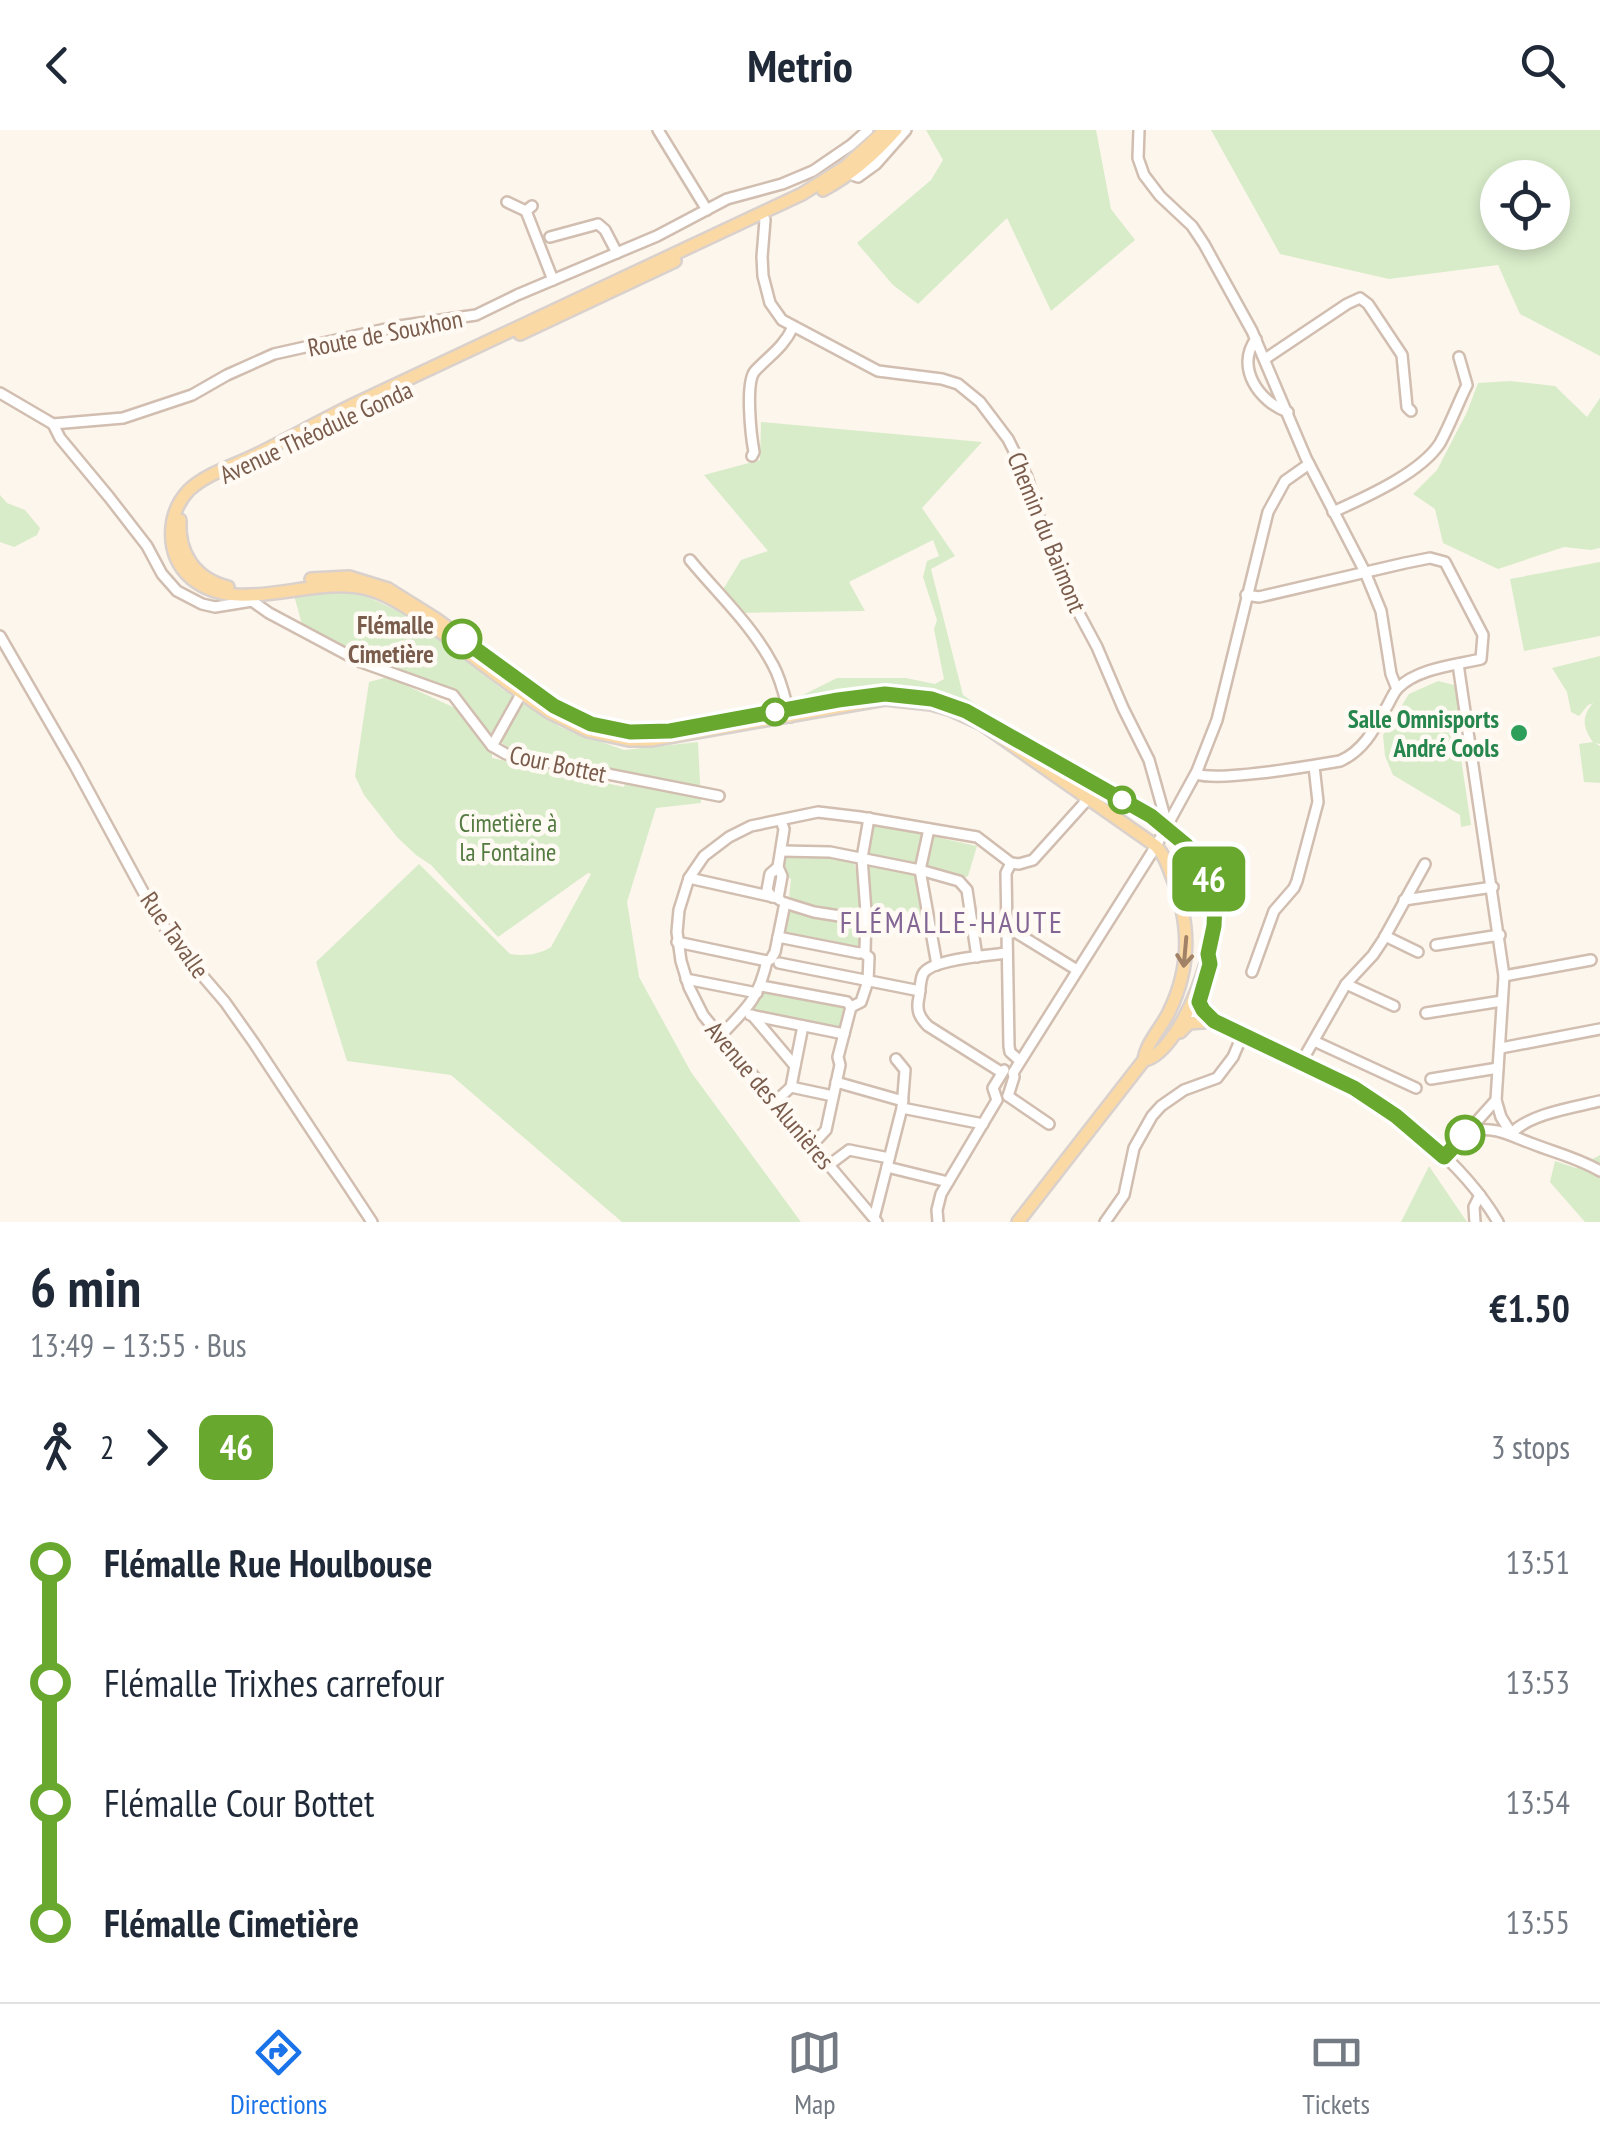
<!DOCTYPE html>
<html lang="en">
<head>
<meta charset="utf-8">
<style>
	:root { --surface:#fff; --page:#f2f2f3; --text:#1f2937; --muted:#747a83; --line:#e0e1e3; --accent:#1a73e8 }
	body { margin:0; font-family:"PT Sans Narrow",sans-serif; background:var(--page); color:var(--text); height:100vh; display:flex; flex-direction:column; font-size:38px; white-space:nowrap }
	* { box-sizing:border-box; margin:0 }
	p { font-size:32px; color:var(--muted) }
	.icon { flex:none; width:55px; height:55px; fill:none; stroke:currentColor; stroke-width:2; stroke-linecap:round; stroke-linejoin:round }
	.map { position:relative; height:1092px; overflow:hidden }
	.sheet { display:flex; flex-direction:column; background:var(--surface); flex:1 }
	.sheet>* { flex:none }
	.badge { padding:0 20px; border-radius:15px; font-size:35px; line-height:65px }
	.fabs { position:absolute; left:1480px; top:30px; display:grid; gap:20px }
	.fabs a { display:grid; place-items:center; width:90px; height:90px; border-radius:50%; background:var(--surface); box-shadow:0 5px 15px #0003; font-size:50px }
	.map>.badge { position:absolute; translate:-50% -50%; box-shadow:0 0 0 5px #fff }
	.legs { display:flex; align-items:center; gap:15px; height:110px; padding:0 30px; font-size:32px }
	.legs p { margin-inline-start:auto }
	.summary { display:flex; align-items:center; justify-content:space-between; height:170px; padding:0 30px }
	h1 { font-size:55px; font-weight:700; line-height:75px }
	ul { padding:0 30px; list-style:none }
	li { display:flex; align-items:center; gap:35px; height:120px; font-size:38px }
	li i { display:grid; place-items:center; width:15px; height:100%; margin:0 12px; background:currentColor }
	li i::after { content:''; width:25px; height:25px; margin:-12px; border:8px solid; border-radius:50%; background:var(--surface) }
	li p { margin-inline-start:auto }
	li:first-child i { background:linear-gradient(#0000 50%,currentColor 0) }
	li:last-child i { background:linear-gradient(currentColor 50%,#0000 0) }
	header { display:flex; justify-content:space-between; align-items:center; height:130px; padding:0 30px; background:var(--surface); font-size:45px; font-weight:700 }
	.menu { display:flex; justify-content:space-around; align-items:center; height:140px; border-top:2px solid var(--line); background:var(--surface); font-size:28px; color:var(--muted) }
	.menu a { display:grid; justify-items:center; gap:5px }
	.menu .current { color:var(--accent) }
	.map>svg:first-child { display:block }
	.green { fill:#d8ecc9; fill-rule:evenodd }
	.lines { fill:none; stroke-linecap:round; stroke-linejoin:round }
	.minor-casing { stroke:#d1beb0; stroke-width:14 }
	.major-casing { stroke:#dad1cd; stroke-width:16 }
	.minor { stroke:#fff; stroke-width:9 }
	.major { stroke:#fbd9a5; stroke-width:11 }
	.oneway { stroke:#a18267 }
	.line-1-casing { stroke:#fff; stroke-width:22 }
	.line-1 { stroke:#69a82f; stroke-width:15 }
	.stop-1-dot { fill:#fff; stroke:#69a82f; stroke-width:5 }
	.leisure-dot { fill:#2e9e5b; stroke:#fffaf3; stroke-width:4 }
	.labels { text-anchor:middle; stroke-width:9; stroke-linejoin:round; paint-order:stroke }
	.street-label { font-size:25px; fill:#7a5c4d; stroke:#fffaf3 }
	.stop-label { font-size:25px; font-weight:bold; fill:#7a5c4d; stroke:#fffaf3; text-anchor:end }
	.leisure-label { font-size:25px; font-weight:bold; fill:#27864d; stroke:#fffaf3; text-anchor:end }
	.park-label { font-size:25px; fill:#537a41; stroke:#fffaf3 }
	.quarter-label { font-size:30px; letter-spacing:2.5px; fill:#846695; stroke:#fffaf3 }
</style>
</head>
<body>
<header><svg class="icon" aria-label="back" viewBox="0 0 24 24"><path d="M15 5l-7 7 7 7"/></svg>Metrio<svg class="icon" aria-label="search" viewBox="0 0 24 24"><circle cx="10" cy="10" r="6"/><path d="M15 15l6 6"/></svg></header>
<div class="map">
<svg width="1600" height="1092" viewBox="0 0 1600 1092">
	<rect width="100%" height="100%" fill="#fdf6ec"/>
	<g class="green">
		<path d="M926 0H1096L1111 79 1135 110 1051 181 1007 88 918 174 893 155 857 113 931 50 943 30Z"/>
		<path d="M1211 0H1600V226L1520 184 1498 135 1389 149 1280 124ZM1498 48H1552V102H1498Z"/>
		<path d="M1510 251 1555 256 1587 287 1600 268V418L1591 420 1564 417 1498 439 1443 413 1435 379 1413 364 1437 340 1467 282 1478 253Z"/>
		<path d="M761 292 982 312 922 378 955 426 931 439 963 565 993 586 987 587 953 570 919 561 888 559 856 562 805 573 791 571 837 548H906L935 554 944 549 934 499 937 490 923 447 927 431 939 426 933 410 849 452 865 481 735 483 719 466 741 430 768 421 704 345 760 330Z"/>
		<path d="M0 365 7 373 25 380 40 398 37 405 14 417 0 412Z"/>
		<path d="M1600 432V506L1524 521 1510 449Z"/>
		<path d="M357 462 413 488 502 559 560 597 624 620 698 612 701 673 656 678 627 772 639 847 691 942 801 1092H622L451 945 347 931 316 832 419 734 510 824C525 826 538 825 551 817L591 744 588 743 498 807 431 735 416 725 397 707 364 665 355 646 369 552 388 547 455 578 495 622 492 624V628L624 657 627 645C611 640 595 634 580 631 542 623 519 635 491 602L486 603 453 565 361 532 304 502 294 465Z"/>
		<path d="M1600 526V614L1595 613 1600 616V653L1584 652 1579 614 1593 612C1583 598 1581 587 1593 573L1588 575 1579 586 1571 582 1567 562 1552 538Z"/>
		<path d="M1438 551 1458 556 1462 601 1457 602 1471 695 1461 697 1460 685 1393 645 1385 626 1383 605 1409 564Z"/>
		<path d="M874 694 924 704 918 735 916 736 867 726 872 697Z"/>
		<path d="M931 706 977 716 968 746 961 749 925 738Z"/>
		<path d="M792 723 853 728 858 749 861 752 859 758 862 784 816 779 789 769 791 749 786 746 783 734 788 725Z"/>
		<path d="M867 734 917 742 930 804H924L922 788 915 782 875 780 869 776Z"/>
		<path d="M787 777 860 794 863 815 861 819 782 805Z"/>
		<path d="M764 860 847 876 841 900 750 882Z"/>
		<path d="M1600 1025V1092H1585L1550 1052 1555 1031 1576 1038Z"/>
		<path d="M1429 1036 1467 1092H1401Z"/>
	</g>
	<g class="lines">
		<g class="minor-casing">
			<g id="minor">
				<path d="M658 0 707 80"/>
				<path d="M1139 0 1138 28 1144 45 1160 66 1192 96 1204 114 1252 201 1306 328 1365 442 1381 481 1391 544 1397 559"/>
				<path d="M847 40 850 44 858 47 876 34 906 0"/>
				<path d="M507 72 526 81"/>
				<path d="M532 76 526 81 553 150"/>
				<path d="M762 83 765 90 762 127 763 146 770 173 782 190 878 241 942 249 958 254 980 272 1008 309 1027 347 1044 404 1060 448 1097 517 1123 578 1149 630 1165 687 1169 691"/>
				<path d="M550 107 598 94 605 100 617 123"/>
				<path d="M1256 209C1235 237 1259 272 1288 282"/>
				<path d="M1265 229 1347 174 1360 168 1368 174 1402 225 1407 277 1411 281"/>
				<path d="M0 263 53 294 123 288 192 265 227 245 274 224 399 196 476 185 517 165 657 106 727 69 782 54 813 41 851 15 868 0"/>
				<path d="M53 294 60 308 109 367 147 416 162 444 177 461 202 474 215 477 252 471 269 483 361 532 453 565 492 616 506 624 719 666"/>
				<path d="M752 326 754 322C751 306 745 252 755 241 770 225 783 218 793 197"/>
				<path d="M1333 382C1364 368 1421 343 1440 313 1450 295 1458 273 1467 255L1459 227"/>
				<path d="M690 430C718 464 752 495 773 535 782 551 785 569 790 587"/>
				<path d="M0 506 75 636 147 769 176 815 225 872 254 913 372 1092"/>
				<path d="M492 616 525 557"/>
				<path d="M1196 644C1221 652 1310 636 1340 631 1363 621 1374 600 1386 578 1390 572 1393 563 1398 558 1418 538 1456 535 1481 529L1483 505 1445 432 1430 428 1405 433 1259 467 1246 465"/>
				<path d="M929 699 920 740 937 835"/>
				<path d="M781 721 830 722 920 740 959 751 967 760 977 827"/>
				<path d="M1011 733 1006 743 1009 916 1010 922 1020 931"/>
				<path d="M689 748 778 768"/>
				<path d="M772 767 767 760 770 744 778 737"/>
				<path d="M780 770 778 768 782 746 778 737 784 699 781 691"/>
				<path d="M1404 770 1493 757"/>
				<path d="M785 773 814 782 865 790"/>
				<path d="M1007 797 1077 840"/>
				<path d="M1385 806 1418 822"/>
				<path d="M778 807 859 823 865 822 866 782 862 728 869 688"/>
				<path d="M677 812 767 831"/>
				<path d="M1436 815 1500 805"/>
				<path d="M779 833 920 861"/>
				<path d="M1252 842 1274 781 1294 758 1297 751 1318 672 1314 636"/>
				<path d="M1504 846 1591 830"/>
				<path d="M686 849 757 863"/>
				<path d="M1346 854 1394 876"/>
				<path d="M761 856 847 872 851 877 838 927 840 935 826 1000 813 1014"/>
				<path d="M851 877 861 872 868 851 869 827 863 823"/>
				<path d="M1189 881C1208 888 1226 899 1245 907 1276 920 1307 933 1337 948 1397 980 1464 1034 1498 1092"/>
				<path d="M1426 883 1502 871"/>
				<path d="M750 885 844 904"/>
				<path d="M752 885 795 936 791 957 776 971"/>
				<path d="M720 906C747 878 758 870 767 831L771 829 775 822 785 773"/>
				<path d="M1314 911 1416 958"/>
				<path d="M1501 918 1600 899"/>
				<path d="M1302 931 1346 854 1373 825 1383 810 1425 734"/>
				<path d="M795 936 803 896"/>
				<path d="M1001 942 928 896C919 887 916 880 919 867 920 861 920 850 923 844 931 829 991 825 1007 823"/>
				<path d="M1431 949 1498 938"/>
				<path d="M836 952 903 971"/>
				<path d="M791 957 833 966"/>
				<path d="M1008 966 1014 947 1013 943 1156 716 1197 641 1217 590 1268 382 1285 351 1309 334"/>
				<path d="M1008 966 1049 994"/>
				<path d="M1496 970 1501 987 1511 1003"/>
				<path d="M902 978 983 994"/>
				<path d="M1471 1000C1498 997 1508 1005 1533 1014 1556 1023 1578 1028 1600 1041"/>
				<path d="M1511 1004C1528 984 1575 977 1600 971"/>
				<path d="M1445 1027 1496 970 1504 846 1458 534"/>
				<path d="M829 1035 849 1020 889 1028"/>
				<path d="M887 1037 948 1052"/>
				<path d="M874 1088 902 978 905 940 896 929"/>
				<path d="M877 1092 720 906 703 885 689 857 681 831 677 802 679 780 689 748 704 726 729 707 751 696 818 682 860 687 977 707 1011 733 1019 734 1033 730 1087 670"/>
				<path d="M938 1092 937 1080 941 1064 994 975 997 970 993 958 1004 940"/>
				<path d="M1105 1092 1124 1065 1134 1018 1152 986 1161 976 1184 960 1217 948 1233 927 1242 906"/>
				<path d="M1475 1092 1474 1077 1480 1065"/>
			</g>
		</g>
		<g class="major-casing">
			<g id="major">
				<path d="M885 0 845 37 802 64C653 133 505 203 357 273 322 290 290 308 256 325 234 336 207 343 189 360 166 384 165 425 191 448 239 488 311 444 368 459 399 468 426 491 451 510 483 535 515 559 549 582L588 601 629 610H651L885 569 931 574 949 579 982 594 1156 716C1164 725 1167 733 1171 744 1190 791 1192 835 1169 882 1162 897 1146 913 1144 930L1018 1092"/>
				<path d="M823 60C851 45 875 24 896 0"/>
				<path d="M520 204 675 131"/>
				<path d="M180 390C178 423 195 449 228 457"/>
				<path d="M311 449 349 447 388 459 436 489 554 576 591 593 612 599 649 603 697 596"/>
				<path d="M1014 608C1040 623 1067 638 1093 653 1139 680 1208 712 1215 771 1218 800 1207 833 1197 860 1189 881 1167 926 1144 930"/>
				<path d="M1201 862C1197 876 1204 882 1214 891"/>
				<path d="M1180 902 1189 893 1214 891"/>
			</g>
		</g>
		<use href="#minor" class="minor"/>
		<use href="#major" class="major"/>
	</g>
	<defs><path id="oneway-shaft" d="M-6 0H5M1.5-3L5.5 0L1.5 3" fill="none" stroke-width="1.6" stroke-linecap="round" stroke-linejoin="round" transform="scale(2.5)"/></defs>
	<use class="oneway" href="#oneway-shaft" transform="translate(1185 822) rotate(95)"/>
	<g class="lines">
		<g class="line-1-casing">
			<path id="line-1" d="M462 509 554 576 591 594 630 602 670 601 838 570 885 564 932 569 966 581 1151 686 1186 715 1198 728 1210 750 1215 773 1214 796 1208 824 1210 834 1199 872 1203 880 1214 891 1354 958 1396 986 1444 1027 1465 1005"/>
		</g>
		<use href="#line-1" class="line-1"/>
	</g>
	<g class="stop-1-dot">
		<circle cx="462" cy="509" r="18"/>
		<circle cx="775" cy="582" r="12"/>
		<circle cx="1122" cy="670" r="12"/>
		<circle cx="1465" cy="1005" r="18"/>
	</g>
	<circle class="leisure-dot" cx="1519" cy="603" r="10"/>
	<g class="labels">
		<g class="street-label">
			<text transform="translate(385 203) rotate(-11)" y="9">Route de Souxhon</text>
			<text transform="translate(316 302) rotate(-25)" y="9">Avenue Théodule Gonda</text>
			<text transform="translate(1047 402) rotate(68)" y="9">Chemin du Baimont</text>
			<text transform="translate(558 634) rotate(12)" y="9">Cour Bottet</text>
			<text transform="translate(175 805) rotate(55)" y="9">Rue Tavalle</text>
			<text transform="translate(770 965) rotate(50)" y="9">Avenue des Alunières</text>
		</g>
		<g class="stop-label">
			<text x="434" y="504">Flémalle<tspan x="434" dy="29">Cimetière</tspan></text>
		</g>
		<g class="leisure-label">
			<text x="1499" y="598">Salle Omnisports<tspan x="1499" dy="29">André Cools</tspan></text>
		</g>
		<g class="park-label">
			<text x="508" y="702">Cimetière à<tspan x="508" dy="29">la Fontaine</tspan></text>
		</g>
		<g class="quarter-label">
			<text x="952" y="803">FLÉMALLE-HAUTE</text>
		</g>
	</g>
</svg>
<div class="fabs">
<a><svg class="icon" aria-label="locate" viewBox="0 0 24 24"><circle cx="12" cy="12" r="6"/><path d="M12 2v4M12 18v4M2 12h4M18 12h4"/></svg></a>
</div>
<b class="badge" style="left:1209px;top:749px;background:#69a82f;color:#fff">46</b>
</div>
<section class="sheet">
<div class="summary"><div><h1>6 min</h1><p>13:49 – 13:55 · Bus</p></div><b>€1.50</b></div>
<div class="legs"><svg class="icon" aria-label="walk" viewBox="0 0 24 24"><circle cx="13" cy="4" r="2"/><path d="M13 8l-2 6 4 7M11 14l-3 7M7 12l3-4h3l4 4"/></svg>2<svg class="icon" aria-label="forward" viewBox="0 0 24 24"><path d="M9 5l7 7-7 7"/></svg><b class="badge" style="background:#69a82f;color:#fff">46</b><p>3 stops</p></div>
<ul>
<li><i style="color:#69a82f"></i><b>Flémalle Rue Houlbouse</b><p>13:51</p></li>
<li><i style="color:#69a82f"></i><span>Flémalle Trixhes carrefour</span><p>13:53</p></li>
<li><i style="color:#69a82f"></i><span>Flémalle Cour Bottet</span><p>13:54</p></li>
<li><i style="color:#69a82f"></i><b>Flémalle Cimetière</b><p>13:55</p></li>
</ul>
</section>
<nav class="menu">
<a class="current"><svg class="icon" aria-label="directions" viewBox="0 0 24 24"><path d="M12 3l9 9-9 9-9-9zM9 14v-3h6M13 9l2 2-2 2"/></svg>Directions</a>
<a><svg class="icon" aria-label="map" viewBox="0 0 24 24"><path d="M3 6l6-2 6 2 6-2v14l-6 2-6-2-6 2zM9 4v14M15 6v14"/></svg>Map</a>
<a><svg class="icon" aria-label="tickets" viewBox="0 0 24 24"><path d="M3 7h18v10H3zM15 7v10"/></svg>Tickets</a>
</nav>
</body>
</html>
